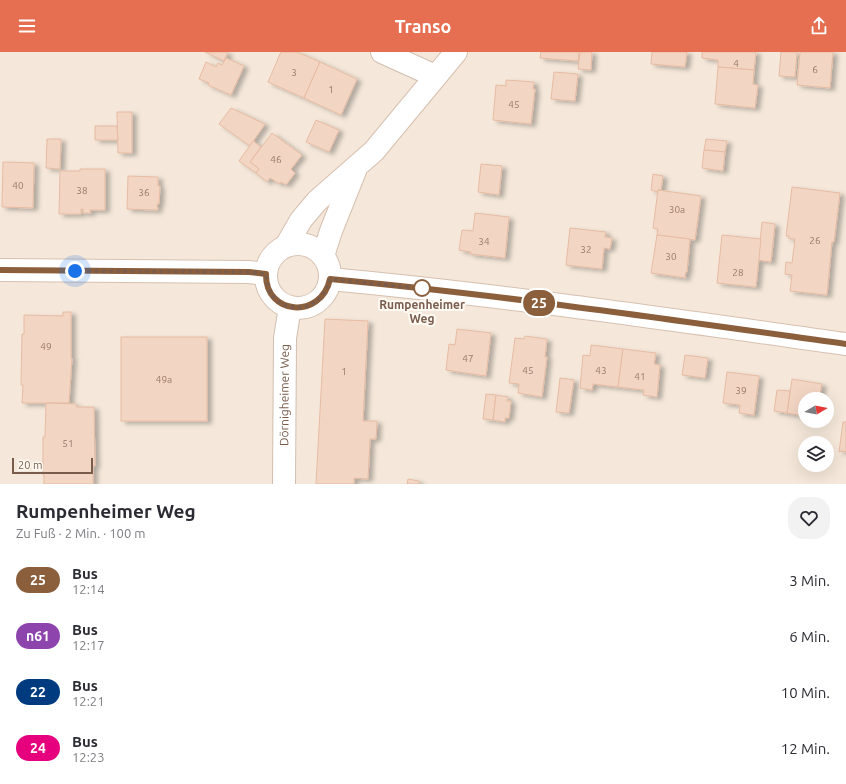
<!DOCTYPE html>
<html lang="de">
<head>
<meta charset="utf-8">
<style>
	:root { --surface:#fff; --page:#f2f2f3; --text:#2b2b33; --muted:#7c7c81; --accent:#e76f51 }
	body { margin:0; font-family:Ubuntu,sans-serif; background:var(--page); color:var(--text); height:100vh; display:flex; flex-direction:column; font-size:15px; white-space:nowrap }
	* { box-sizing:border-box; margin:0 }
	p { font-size:13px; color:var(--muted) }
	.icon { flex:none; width:22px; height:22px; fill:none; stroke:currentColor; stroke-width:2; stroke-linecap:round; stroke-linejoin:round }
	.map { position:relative; height:432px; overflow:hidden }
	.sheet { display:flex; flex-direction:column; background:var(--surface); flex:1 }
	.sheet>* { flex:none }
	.badge { padding:0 8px; border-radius:13px; font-size:14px; line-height:26px }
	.needle { width:26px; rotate:80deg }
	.controls { position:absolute; left:798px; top:340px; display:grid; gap:8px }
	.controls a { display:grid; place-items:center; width:36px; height:36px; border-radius:50%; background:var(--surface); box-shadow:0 4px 16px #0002; font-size:20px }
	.scale { position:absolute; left:12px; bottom:10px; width:81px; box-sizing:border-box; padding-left:4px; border:2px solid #7a5c4d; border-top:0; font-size:11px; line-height:14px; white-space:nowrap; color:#7a5c4d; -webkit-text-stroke:3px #fffaf3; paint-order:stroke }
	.you { position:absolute; width:20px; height:20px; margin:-10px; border:3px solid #fff; border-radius:50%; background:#1a73e8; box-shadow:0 0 0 6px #1a73e833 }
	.map>.badge { position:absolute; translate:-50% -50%; box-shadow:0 0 0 2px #fff }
	.round { display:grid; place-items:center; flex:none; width:42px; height:42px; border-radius:16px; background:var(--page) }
	.summary { display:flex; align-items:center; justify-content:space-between; height:68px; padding:0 16px }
	h1 { font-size:19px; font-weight:700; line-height:30px }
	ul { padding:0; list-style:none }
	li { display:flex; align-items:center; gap:12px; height:56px; padding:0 16px }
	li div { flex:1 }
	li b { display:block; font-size:15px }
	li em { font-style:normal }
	li .badge { min-width:44px; font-weight:700; text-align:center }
	header { display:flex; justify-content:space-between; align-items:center; height:52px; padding:0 16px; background:var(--accent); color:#fff; font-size:18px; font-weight:700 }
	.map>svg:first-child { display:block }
	.residential { fill:#f5e8da; fill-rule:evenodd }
	.building { fill:#f3d5c3; stroke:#e6bba3; filter:url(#shadow) }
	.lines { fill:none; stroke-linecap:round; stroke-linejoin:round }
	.street-casing { stroke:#d1beb0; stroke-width:24 }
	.secondary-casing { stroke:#d6c0b0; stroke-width:24 }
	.street { stroke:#fff; stroke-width:22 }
	.secondary { stroke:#fff; stroke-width:22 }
	.line-casing { stroke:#fff; stroke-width:9 }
	.line { stroke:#8b5e3c; stroke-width:6 }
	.walk { stroke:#7a5c4d; stroke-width:4; stroke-dasharray:0 7.2 }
	.stop-dot { fill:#fff; stroke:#8b5e3c; stroke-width:2 }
	.labels { text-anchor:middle; stroke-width:4; stroke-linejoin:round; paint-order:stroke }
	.number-label { font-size:10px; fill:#987a6a }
	.stop-label { font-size:12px; font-weight:bold; fill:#7a5c4d; stroke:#fffaf3 }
	.street-label { font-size:12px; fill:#7a5c4d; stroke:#fffaf3 }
</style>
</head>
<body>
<header><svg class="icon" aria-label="menu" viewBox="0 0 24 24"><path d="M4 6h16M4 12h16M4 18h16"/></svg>Transo<svg class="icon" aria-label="share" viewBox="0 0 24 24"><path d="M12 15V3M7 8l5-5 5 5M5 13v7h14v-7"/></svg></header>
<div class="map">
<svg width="846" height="432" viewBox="0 0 846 432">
	<defs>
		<filter id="shadow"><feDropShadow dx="4.5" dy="2.5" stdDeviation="2" flood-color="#0004"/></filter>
	</defs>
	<rect width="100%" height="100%" fill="#fdf6ec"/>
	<path class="residential" d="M0 0H846V432H0ZM805 347H827V369H805ZM805 391H827V413H805Z"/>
	<g class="building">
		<path d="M205 0H228L224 9Z"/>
		<path d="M281 0H297L320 10 304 46 268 30Z"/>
		<path d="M541 0H579L578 9 540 6Z"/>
		<path d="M580 0H592L591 18 578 17Z"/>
		<path d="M652 0H687L685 15 651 12Z"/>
		<path d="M702 0H756L754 18 718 15V8L702 6Z"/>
		<path d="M781 0H797L795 25 779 24Z"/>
		<path d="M800 0H833L830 36 797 33Z"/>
		<path d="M226 6 244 14 231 43 208 33 209 31 199 27 206 10 216 15 218 11 222 13Z"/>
		<path d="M320 10 357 27 341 63 304 46Z"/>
		<path d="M718 15 754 18 753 32 758 33 755 56 715 52Z"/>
		<path d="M554 20 578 22 575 49 551 47Z"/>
		<path d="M506 28 534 30 533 37H535L531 72 493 68 496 33 506 34Z"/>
		<path d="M231 56 265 72 250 94 219 72Z"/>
		<path d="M117 60H132V101H118Z"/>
		<path d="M316 68 339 78 329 100 306 90Z"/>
		<path d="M95 74H117L118 88H95Z"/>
		<path d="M272 81 302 103 291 117 295 121 286 133 281 130 280 132 270 126 267 130 256 121 259 117 250 110Z"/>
		<path d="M47 87H61L60 117 46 116Z"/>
		<path d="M706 87 727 89 725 100 704 98Z"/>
		<path d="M253 89 261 95 250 110 259 117 256 121 239 109Z"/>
		<path d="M704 98 725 100 723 119 702 116Z"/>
		<path d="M3 110 34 111 33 156 2 155Z"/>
		<path d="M481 112 502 114 499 143 478 140Z"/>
		<path d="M80 117H105V158H90L91 161H83V157H81V162H59L60 119H80Z"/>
		<path d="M653 122 663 124 661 138H658V140L651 138Z"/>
		<path d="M128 124 158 125V134H160L159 152H157L158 158 127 157Z"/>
		<path d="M792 135 840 141 834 190H832L827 243 790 239 792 223 785 222 786 210 792 211 795 187 788 186 789 184H786Z"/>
		<path d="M658 138 701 144 695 188 657 183 658 177 653 176Z"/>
		<path d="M475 161 509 165 505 206 470 202 471 200 459 198 462 178 473 179Z"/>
		<path d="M762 170 775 172 771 210 758 208Z"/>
		<path d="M570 176 606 180 605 185 612 186 610 197 604 196 602 217 566 213Z"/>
		<path d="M657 183 690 187 687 220H686L685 224 686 226 651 221Z"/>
		<path d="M722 183 761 187 756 235 717 231Z"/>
		<path d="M63 260H71V306H72L69 351H22L23 333H21L22 282H24V263L63 264Z"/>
		<path d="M325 267 368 269 363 369H377L376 387H370L368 427 354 426V432H316Z"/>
		<path d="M457 277 491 281 486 324 446 318 449 292 455 293Z"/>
		<path d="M525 284 547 287 545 305H547L542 345 518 341 519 332 509 331 515 286 524 287Z"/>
		<rect x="121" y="285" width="86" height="84"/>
		<path d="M591 293 623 297 618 335 593 332 592 338 580 336 583 303 590 304Z"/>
		<path d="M623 297 656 301 654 312 660 313 657 345 643 343 644 338 618 335Z"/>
		<path d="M685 303 708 306 705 326 682 323Z"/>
		<path d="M727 320 759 324 754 363 739 361 740 353 723 351Z"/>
		<path d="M560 326 574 328 569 361 556 360Z"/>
		<path d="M792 327 822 332 819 347H805V364L787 361Z"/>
		<path d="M777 338 790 339 787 361 774 359Z"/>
		<path d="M486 342 496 343 493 368 483 367Z"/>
		<path d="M496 343 508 345 507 349H511L509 366H505V370L493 368Z"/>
		<path d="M46 351 76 352 77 355H94L95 414H93V432H44V423H43V385H45Z"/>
		<path d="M843 370H846V400L841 399 839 400Z"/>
		<path d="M408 427 419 429V432H407Z"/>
	</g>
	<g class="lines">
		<g class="street-casing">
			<g id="street">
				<path d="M382 0 435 24"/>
				<path id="s1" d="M284 432 285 286 290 255"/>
			</g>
		</g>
		<g class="secondary-casing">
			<g id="secondary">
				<circle cx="298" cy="224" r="32"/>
				<path d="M286 194 301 168 317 149 374 99 456 0"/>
				<path d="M323 204 331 179 355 119"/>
				<path d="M0 218 249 220 266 222"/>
				<path d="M330 227C502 243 674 268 846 292"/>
			</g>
		</g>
		<use href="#street" class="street"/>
		<use href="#secondary" class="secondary"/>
	</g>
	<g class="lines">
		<g class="line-casing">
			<path id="line" d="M0 218 249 220 266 222C265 263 321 268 330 227 502 243 674 268 846 292"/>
		</g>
		<use href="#line" class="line"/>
		<path class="walk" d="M75 219 249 220 266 222C265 263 321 268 330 227L424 237 422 236"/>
	</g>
	<circle class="stop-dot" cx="422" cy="236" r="8"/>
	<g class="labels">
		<g class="number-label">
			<text x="736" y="15">4</text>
			<text x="815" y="21">6</text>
			<text x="294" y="24">3</text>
			<text x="331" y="41">1</text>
			<text x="514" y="56">45</text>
			<text x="276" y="111">46</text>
			<text x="18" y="137">40</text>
			<text x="82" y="142">38</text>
			<text x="144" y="144">36</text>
			<text x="677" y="161">30a</text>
			<text x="815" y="192">26</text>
			<text x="484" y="193">34</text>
			<text x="586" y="201">32</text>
			<text x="671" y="208">30</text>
			<text x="738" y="224">28</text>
			<text x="46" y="298">49</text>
			<text x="468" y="310">47</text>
			<text x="528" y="322">45</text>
			<text x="601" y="322">43</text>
			<text x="344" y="323">1</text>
			<text x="640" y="328">41</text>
			<text x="164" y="331">49a</text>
			<text x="741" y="342">39</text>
			<text x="68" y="395">51</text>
		</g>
		<g class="stop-label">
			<text x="422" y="257">Rumpenheimer<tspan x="422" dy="14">Weg</tspan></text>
		</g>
		<g class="street-label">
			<text dy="4" stroke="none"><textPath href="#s1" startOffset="89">Dörnigheimer Weg</textPath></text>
		</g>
	</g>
</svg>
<div class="controls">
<a><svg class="needle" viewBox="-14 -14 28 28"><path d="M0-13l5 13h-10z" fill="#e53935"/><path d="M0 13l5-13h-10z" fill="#7c7c81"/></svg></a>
<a><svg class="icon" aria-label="layers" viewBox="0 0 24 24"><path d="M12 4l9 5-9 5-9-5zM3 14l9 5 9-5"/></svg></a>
</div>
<div class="scale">20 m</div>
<div class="you" style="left:75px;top:219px"></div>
<b class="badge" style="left:539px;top:251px;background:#8b5e3c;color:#fff">25</b>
</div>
<section class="sheet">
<div class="summary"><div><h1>Rumpenheimer Weg</h1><p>Zu Fuß · 2 Min. · 100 m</p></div><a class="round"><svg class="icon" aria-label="heart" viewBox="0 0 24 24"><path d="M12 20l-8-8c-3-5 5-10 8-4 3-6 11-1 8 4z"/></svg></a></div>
<ul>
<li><span class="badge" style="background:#8b5e3c;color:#fff">25</span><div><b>Bus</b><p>12:14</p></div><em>3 Min.</em></li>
<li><span class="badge" style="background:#8e44ad;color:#fff">n61</span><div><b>Bus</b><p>12:17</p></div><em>6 Min.</em></li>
<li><span class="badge" style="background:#003b80;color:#fff">22</span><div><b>Bus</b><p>12:21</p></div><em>10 Min.</em></li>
<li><span class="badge" style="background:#e6007e;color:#fff">24</span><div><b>Bus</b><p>12:23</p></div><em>12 Min.</em></li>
</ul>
</section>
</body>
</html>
